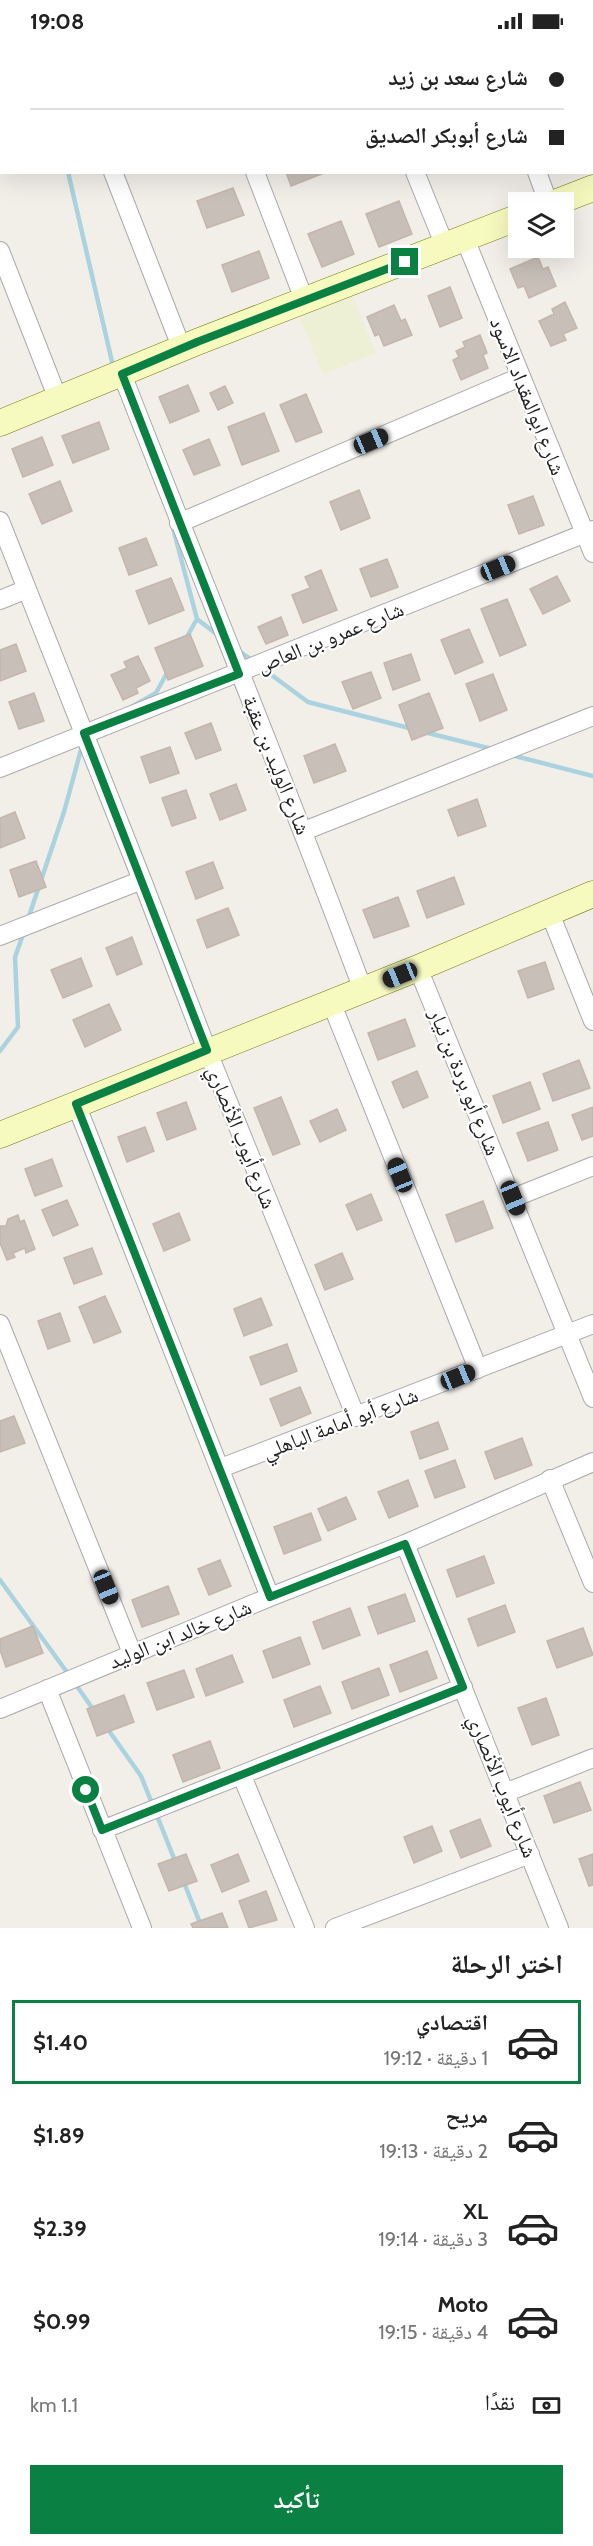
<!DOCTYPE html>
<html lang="ar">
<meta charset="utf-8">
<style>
body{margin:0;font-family:Cabin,"Noto Naskh Arabic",sans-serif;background:#f6f6f6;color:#222;direction:rtl;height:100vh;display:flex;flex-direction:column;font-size:22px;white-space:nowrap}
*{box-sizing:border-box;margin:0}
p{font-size:20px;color:#767676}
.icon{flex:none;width:33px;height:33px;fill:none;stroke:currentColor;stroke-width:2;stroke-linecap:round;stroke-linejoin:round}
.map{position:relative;height:1886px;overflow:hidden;direction:ltr}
.sheet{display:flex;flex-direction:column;background:#fff;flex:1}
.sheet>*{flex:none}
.top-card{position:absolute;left:0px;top:0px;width:594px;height:132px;box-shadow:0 6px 24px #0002;direction:rtl;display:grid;align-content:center;height:132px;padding:0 30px;background:#fff}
.controls{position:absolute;left:508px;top:150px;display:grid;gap:12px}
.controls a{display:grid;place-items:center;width:66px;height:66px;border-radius:0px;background:#fff;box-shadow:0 6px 24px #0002;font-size:30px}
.end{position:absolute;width:27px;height:27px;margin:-14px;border:8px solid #0b8043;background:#fff;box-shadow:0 0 0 3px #fff}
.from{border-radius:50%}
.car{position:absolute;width:18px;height:36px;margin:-18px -9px;border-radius:8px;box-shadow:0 0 4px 2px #0007;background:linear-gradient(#222 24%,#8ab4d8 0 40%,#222 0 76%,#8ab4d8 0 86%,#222 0)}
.top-card b{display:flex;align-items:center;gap:21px;height:57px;font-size:22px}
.top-card b+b{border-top:2px solid #e0e0e0}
.top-card i{width:15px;height:15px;background:#222}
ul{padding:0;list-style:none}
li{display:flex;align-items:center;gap:18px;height:84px;margin:0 12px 9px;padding:0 18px;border:3px solid transparent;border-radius:0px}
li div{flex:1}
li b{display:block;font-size:22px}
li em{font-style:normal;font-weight:800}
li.current{border-color:#0b8043}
li>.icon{width:54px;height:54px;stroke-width:1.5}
h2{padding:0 30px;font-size:27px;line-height:72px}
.pay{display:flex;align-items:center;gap:15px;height:66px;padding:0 30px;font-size:22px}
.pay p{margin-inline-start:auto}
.button{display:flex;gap:12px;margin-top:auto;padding:12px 30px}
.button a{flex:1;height:69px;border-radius:0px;background:#0b8043;color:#fff;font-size:24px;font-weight:800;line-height:69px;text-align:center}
.status{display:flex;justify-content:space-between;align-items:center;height:42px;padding:0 30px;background:#fff;direction:ltr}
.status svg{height:16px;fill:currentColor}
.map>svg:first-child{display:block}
.farmland{fill:#eef0d5}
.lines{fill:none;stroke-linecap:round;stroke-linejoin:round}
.stream{stroke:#aad3df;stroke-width:4.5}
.building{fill:#c7bfb8;stroke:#c4b6ab;stroke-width:1.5}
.street-casing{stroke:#a9a9a9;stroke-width:20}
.secondary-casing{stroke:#707d05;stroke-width:27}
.street{stroke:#fff;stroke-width:18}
.secondary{stroke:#f7fabf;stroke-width:26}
.route{stroke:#0b8043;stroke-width:8}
.labels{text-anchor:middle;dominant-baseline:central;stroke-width:4.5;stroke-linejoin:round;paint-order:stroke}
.street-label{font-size:21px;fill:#222;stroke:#fff}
</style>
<div class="status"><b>19:08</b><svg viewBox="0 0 49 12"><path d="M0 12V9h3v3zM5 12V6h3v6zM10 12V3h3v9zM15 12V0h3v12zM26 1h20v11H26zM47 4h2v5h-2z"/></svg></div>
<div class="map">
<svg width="593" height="1886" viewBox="0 0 593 1886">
<rect width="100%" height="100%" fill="#f2efe9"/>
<!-- farmland -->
<path class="farmland" d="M352,252L376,311L323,332L299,274Z"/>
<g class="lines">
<!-- stream -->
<path class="stream" d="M11,0V2
M68,130L113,324
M173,486L197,577L185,598
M197,577L219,594
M238,608L253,619
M262,626L308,660L413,687
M133,664L156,651L168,629
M424,690L492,707
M511,713L593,734
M28,877L64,770L82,704
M0,1009L18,985L15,915L24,890
M0,1538L69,1633
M74,1640L95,1670
M107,1686L141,1734L153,1764
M156,1771L175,1819
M183,1838L202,1886"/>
</g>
<!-- building -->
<path class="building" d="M286,130H324V131L291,144Z
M233,146L244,173L207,186L197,159Z
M399,159L412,192L379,205L366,172Z
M341,179L354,212L322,225L308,192Z
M259,209L269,236L232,250L222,223Z
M538,215L543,227L548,225L556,244L529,256L524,244L518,246L510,227Z
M450,245L462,276L440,285L428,254Z
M565,260L577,286L563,292L566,298L551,304L539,279L554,272L552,267Z
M394,263L401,279L405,277L412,293L384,304L379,292L375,294L367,275Z
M480,293L487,311L483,313L488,326L461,338L453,318L459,315L456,309L465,305L463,300Z
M188,343L199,369L170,381L159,355Z
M225,344L233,361L218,368L210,351Z
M306,352L322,390L296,400L280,363Z
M264,371L279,409L242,423L228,385Z
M99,380L109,407L73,421L62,394Z
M42,395L53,423L23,435L12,407Z
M209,397L220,423L194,433L183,408Z
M60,439L72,469L42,482L29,452Z
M359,448L370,476L341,488L330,460Z
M533,454L544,483L519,492L508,463Z
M146,496L157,523L129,533L119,506Z
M387,517L398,545L371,555L360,527Z
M321,528L337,568L303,581L292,553L310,546L305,535Z
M557,534L570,559L543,572L530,547Z
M171,536L184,568L149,582L136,549Z
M507,557L526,603L500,614L481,567Z
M281,575L288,593L266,602L258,585Z
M469,587L483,620L455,632L441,598Z
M190,592L203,624L168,638L155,606Z
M16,602L26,629L0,639V608Z
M411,612L420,638L393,648L384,621Z
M138,614L150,639L136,646L138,651L123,658L111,633L127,626L124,620Z
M371,630L381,656L353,667L342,640Z
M493,632L507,668L480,679L466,642Z
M34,651L44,679L19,687L9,660Z
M429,651L443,686L412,698L399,663Z
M211,681L221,708L196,717L185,691Z
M335,702L346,729L314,741L304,714Z
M170,705L179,731L150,741L141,715Z
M236,742L246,768L220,778L210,752Z
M186,748L196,776L172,784L162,756Z
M477,757L486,784L458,794L448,768Z
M15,770L25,796L0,806V776Z
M36,819L46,845L19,855L10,828Z
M213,820L223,846L196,857L186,830Z
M454,835L464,862L427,876L417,849Z
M398,855L409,884L374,896L363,868Z
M228,866L239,893L207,906L197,878Z
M132,895L142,922L117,933L106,906Z
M81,916L92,944L63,956L51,928Z
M545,920L554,947L528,956L518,929Z
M109,962L121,988L85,1005L73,978Z
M405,977L415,1004L378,1018L368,991Z
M579,1018L590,1046L553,1059L543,1032Z
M417,1029L428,1055L403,1066L392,1040Z
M530,1040L540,1067L503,1081L493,1054Z
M281,1055L300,1102L273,1113L254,1066Z
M186,1060L196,1087L167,1098L157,1071Z
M593,1065V1094L582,1098L572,1073Z
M337,1067L346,1088L320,1100L310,1079Z
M548,1080L558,1108L528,1119L517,1091Z
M145,1085L154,1109L127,1120L118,1095Z
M52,1117L62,1144L35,1154L25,1127Z
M371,1152L382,1178L357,1188L346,1163Z
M67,1158L78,1183L53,1194L42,1168Z
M483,1159L493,1186L456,1200L446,1173Z
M179,1171L190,1198L164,1209L153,1182Z
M18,1173L20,1180L24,1178L35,1207L26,1211L25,1206L13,1211L15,1215L7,1218L0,1201V1184H6L8,1177Z
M92,1206L102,1232L74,1242L64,1216Z
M342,1211L353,1237L325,1248L315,1223Z
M105,1254L121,1290L94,1301L79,1265Z
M261,1256L272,1283L244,1294L234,1267Z
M60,1271L70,1299L48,1307L38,1279Z
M287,1302L297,1329L261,1343L250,1315Z
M300,1345L311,1371L281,1384L270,1357Z
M14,1374L25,1401L0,1410V1379Z
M438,1380L448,1407L420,1417L411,1390Z
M522,1396L532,1423L495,1437L485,1410Z
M455,1418L465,1445L435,1456L425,1429Z
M408,1438L418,1464L389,1476L378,1450Z
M346,1455L356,1477L328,1489L318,1467Z
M311,1471L321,1498L284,1512L274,1485Z
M484,1514L494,1541L457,1555L447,1528Z
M220,1518L231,1544L209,1553L198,1527Z
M168,1544L179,1572L142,1585L132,1558Z
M405,1552L415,1579L378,1592L368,1565Z
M505,1563L515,1590L478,1604L468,1577Z
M350,1566L360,1593L323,1607L313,1580Z
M33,1584L43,1611L6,1625L0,1608V1597Z
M583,1586L593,1613L557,1626L547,1599Z
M300,1595L310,1622L273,1636L263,1609Z
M427,1609L437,1636L400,1650L390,1623Z
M232,1613L243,1640L206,1654L196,1627Z
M379,1626L389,1653L352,1667L342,1640Z
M184,1628L194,1655L157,1668L147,1641Z
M320,1644L331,1671L294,1685L284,1658Z
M124,1653L134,1680L97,1694L87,1667Z
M546,1656L559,1693L532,1703L518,1666Z
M210,1699L220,1726L183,1740L173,1713Z
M580,1740L591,1768L554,1781L544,1754Z
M480,1777L491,1804L461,1816L450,1789Z
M432,1784L442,1809L414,1821L404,1795Z
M186,1812L197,1839L169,1849L158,1822Z
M238,1812L249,1839L222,1850L211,1823Z
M593,1812V1843L589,1844L579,1817Z
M266,1849L277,1878L249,1886L239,1859Z
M222,1871L228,1886H193L191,1882Z"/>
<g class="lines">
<defs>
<path id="street" d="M64,0V2
M202,0L203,2
M363,0L364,2
M488,0L489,2
M46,2L50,0
M0,22L2,21
M113,130L182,307
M255,130L305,260
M415,130L445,204
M537,130L548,160
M465,197L593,511
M0,209L58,357
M122,332C202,538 286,741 363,948
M0,479L142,838L207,1008L356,1375
M179,481L520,335
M0,558L27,547
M0,726L593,488
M304,789L593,674
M549,869L593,979
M0,894L142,838
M418,926L593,1356
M331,960L478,1327
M76,1062L270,1555
M513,1156L593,1124
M0,1282L132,1611
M221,1426L593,1282
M550,1437L593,1541
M405,1502L559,1886
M47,1647L142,1886
M0,1667L270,1555L405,1502L593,1420
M242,1734L305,1886
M505,1751L593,1716
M102,1788L463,1645
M335,1886L530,1812"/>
<path id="secondary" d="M557,160L593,146
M0,381L197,300L519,175
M0,1093L418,926L593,852"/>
</defs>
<!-- street casing -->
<use href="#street" class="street-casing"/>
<!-- secondary casing -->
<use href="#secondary" class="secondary-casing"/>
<!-- street -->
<use href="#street" class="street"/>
<!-- secondary -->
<use href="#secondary" class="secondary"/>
</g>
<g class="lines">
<!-- route -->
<path class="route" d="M86,1748L102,1788L463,1645L405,1502L270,1555L76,1062L207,1008L84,691L239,632L122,332L197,300L405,220"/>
</g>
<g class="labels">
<!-- street labels -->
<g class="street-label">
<text transform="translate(528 354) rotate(68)">شارع ابوالمقداد الاسود</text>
<text transform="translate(330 595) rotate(-22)">شارع عمرو بن العاص</text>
<text transform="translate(277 723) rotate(68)">شارع الوليد بن عقبة</text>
<text transform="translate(465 1040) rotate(68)">شارع أبو بردة بن نيار</text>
<text transform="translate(242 1095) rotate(68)">شارع أيوب الأنصاري</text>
<text transform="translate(340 1381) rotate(-21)">شارع أبو أمامة الباهلي</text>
<text transform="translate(180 1592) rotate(-22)">شارع خالد ابن الوليد</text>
<text transform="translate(503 1744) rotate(68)">شارع أيوب الأنصاري</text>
</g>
</g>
</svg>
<div class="controls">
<a><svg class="icon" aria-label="layers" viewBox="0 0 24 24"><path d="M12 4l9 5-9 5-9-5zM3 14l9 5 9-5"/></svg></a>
</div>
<i class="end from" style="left:86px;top:1748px"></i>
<i class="end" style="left:405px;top:220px"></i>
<i class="car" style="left:371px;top:399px;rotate:67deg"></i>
<i class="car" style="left:498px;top:526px;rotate:68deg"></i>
<i class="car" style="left:400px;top:933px;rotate:248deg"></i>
<i class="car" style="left:400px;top:1133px;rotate:338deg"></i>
<i class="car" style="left:513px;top:1156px;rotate:158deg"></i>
<i class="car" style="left:458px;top:1335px;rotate:68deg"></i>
<i class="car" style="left:106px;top:1545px;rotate:158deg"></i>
<div class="top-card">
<b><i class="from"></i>شارع سعد بن زيد</b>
<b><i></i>شارع أبوبكر الصديق</b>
</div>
</div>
<section class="sheet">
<h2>اختر الرحلة</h2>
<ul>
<li class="current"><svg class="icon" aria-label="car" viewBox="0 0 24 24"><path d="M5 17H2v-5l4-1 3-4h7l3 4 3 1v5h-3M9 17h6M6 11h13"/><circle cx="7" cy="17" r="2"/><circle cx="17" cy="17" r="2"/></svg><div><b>اقتصادي</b><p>1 دقيقة · 19:12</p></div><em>$1.40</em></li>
<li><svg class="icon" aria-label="car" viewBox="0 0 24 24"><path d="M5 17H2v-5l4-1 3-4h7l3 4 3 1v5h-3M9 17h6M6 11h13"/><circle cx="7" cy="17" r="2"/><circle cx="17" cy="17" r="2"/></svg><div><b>مريح</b><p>2 دقيقة · 19:13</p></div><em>$1.89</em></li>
<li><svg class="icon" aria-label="car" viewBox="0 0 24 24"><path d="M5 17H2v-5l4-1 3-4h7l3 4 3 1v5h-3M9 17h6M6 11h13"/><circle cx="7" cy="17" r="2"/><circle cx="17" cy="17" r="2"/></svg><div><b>XL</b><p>3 دقيقة · 19:14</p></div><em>$2.39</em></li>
<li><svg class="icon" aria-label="car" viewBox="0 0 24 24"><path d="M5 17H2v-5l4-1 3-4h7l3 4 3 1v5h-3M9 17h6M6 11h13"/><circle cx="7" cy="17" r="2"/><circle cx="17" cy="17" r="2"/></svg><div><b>Moto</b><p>4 دقيقة · 19:15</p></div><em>$0.99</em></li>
</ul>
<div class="pay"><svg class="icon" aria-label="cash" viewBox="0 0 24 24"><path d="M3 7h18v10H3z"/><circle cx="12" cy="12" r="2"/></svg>نقدًا<p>1.1 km</p></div>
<div class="button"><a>تأكيد</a></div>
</section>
